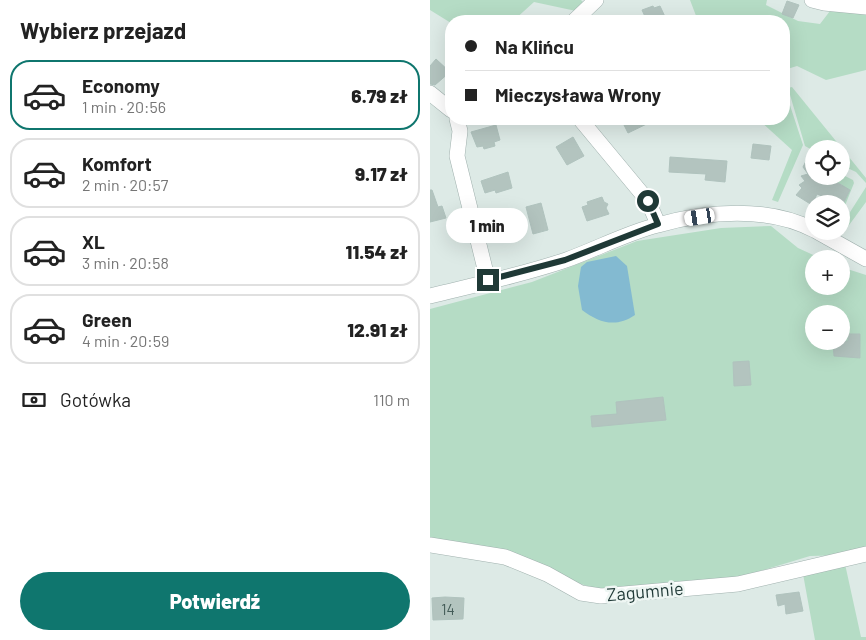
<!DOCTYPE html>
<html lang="pl">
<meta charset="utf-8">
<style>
body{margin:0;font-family:Barlow,sans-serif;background:#f6f6f6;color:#222;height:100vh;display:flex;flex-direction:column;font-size:19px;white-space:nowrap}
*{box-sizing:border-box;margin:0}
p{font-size:16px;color:#767676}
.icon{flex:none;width:28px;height:28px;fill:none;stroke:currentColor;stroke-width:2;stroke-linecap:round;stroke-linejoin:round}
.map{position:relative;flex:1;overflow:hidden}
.sheet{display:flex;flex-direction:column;background:#fff;width:430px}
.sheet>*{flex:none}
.banner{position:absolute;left:15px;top:15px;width:345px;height:110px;border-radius:20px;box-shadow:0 5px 20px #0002;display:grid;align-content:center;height:110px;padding:0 20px;background:#fff}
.buttons{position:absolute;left:375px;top:140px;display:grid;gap:10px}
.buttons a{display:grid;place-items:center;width:45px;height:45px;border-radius:50%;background:#fff;box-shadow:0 5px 20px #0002;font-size:25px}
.end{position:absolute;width:22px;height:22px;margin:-11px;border:6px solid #1f3936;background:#fff;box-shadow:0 0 0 2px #fff}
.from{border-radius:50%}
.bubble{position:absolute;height:35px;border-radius:18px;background:#fff;box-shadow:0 5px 20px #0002;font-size:16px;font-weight:800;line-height:35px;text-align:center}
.car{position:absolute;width:15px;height:30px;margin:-15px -8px;border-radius:6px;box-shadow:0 0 4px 1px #0007;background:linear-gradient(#fff 24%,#345 0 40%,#fff 0 76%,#345 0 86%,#fff 0)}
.banner b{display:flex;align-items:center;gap:18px;height:48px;font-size:19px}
.banner b+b{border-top:1px solid #e0e0e0}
.banner i{width:12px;height:12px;background:#222}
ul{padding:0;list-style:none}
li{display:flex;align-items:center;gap:15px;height:70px;margin:0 10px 8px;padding:0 10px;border:2px solid #e0e0e0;border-radius:20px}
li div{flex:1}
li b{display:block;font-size:19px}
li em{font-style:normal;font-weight:800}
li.selected{border-color:#0f766e}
li>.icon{width:45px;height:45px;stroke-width:1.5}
h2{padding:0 20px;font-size:22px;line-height:60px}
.pay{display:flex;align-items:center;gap:12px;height:55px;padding:0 20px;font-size:19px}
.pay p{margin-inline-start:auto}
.button{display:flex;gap:10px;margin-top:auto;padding:10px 20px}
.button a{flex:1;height:58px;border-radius:30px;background:#0f766e;color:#fff;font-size:20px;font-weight:800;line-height:58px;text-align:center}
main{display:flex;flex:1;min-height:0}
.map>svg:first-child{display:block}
.green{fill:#b5dcc5;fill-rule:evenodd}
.water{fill:#83bad1}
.building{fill:#b3c4bf;stroke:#b0c3be}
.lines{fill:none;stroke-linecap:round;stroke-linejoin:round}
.minor-casing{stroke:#a0b1ae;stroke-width:16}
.minor{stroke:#fff;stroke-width:15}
.route{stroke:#1f3936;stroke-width:6}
.labels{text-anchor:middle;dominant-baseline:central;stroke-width:5;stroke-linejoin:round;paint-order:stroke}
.number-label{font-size:15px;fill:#445c58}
.street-label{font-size:18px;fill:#1f3936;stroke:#eef6f3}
</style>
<main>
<section class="sheet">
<h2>Wybierz przejazd</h2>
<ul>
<li class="selected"><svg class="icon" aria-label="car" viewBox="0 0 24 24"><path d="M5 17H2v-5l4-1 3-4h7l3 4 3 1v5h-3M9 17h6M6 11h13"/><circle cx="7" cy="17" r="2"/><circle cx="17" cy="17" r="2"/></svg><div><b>Economy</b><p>1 min · 20:56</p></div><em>6.79 zł</em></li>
<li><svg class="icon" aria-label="car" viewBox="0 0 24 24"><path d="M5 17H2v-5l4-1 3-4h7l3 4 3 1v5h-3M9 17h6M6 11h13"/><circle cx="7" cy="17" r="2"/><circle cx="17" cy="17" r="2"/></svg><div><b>Komfort</b><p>2 min · 20:57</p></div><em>9.17 zł</em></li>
<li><svg class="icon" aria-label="car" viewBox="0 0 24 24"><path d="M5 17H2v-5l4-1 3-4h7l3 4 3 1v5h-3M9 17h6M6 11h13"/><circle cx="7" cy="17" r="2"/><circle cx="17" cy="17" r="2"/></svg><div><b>XL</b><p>3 min · 20:58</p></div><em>11.54 zł</em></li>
<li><svg class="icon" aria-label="car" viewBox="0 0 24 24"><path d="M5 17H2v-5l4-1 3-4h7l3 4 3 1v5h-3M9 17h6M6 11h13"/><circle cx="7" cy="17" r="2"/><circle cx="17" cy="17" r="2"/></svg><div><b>Green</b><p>4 min · 20:59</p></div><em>12.91 zł</em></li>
</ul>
<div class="pay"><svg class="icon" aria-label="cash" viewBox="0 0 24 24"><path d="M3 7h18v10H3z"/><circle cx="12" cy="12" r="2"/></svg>Gotówka<p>110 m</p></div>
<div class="button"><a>Potwierdź</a></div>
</section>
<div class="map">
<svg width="436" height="640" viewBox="0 0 436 640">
<rect width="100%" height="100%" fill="#ddeae6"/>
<!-- green -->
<path class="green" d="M0,0H151L153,2L146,11L104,2L83,21L21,23L0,10Z
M260,0H337L336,5L368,21L390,24L400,11L436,12V70L396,80L367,66L354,70V21H268Z
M354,87L373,145L348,202L342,200L362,150L328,119H354Z
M362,87L436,178V183L426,172L411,165V149H384V151L375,146L358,88Z
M411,174L423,180L424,183L414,208L412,206L420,190L412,187V185L403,180L405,176H411Z
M436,187V202L414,232L411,231V218L415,220Z
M341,226L368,248L392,259H384V286H411V267L436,275V550L416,555L380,556L310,577L171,590L0,539V309L102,282L207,241L291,228ZM384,314H411V341H384Z
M415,564L431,637H436V640H385L373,574Z"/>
<!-- water -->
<path class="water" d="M186,256L197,266L205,315C186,328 169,323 152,310L148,286L151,267L157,262Z"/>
<!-- building -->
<path class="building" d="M357,1L369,5L363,18L352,14Z
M223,6L224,8L230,6L237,21H217L212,10Z
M6,59L20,72L5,85L0,84V66Z
M191,119H227L198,133Z
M66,125L70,140L64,142L65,146L54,149L53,146L47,147L41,132Z
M143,137L154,156L137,165L126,147Z
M323,144L341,146L339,160L321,158Z
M384,145V176H405L403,180L420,190L412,206L411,204L387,194L382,205L366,195L372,188L369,185L375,181L371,176L378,174L373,167Z
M240,157L297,161L295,182L275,180L276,174L239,172Z
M78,172L82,188L66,193L65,190L55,193L51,181Z
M0,190H2L8,207L12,206L16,218L0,222Z
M172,197L174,202L178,204L176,208L179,214L157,221L152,207L158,205L157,202Z
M111,203L118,230L103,234L96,207Z
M72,213L79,237L67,240L66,237L58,239L53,219Z
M418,334H430V358L404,356L403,342L418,341Z
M319,361L321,385L304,386L303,362Z
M233,397L236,420L162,427L161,416L187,414L186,402Z
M369,592L373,611L356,614L355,604L348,606L346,595Z
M15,597L34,598L33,619L3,620L2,598Z"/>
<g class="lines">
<defs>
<path id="minor" d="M382,0L394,3L436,7
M144,21L166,0
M0,93L21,110
M27,119L30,131L27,156L58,281
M150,119L218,201L228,224
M386,231L436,259
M0,296C45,285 92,275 136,260C167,249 196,233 228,225C277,211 338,206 384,230
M0,545L75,557L117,574L151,593L171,596L308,584L436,554"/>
</defs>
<!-- minor casing -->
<use href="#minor" class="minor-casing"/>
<!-- minor -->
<use href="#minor" class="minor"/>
</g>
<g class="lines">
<!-- route -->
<path class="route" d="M58,280L135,260L228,224L218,201"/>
</g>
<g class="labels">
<!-- number labels -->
<g class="number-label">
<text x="18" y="609">14</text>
</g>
<!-- street labels -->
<g class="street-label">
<text transform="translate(215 591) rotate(-5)">Zagumnie</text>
</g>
</g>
</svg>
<div class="buttons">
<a><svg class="icon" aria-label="locate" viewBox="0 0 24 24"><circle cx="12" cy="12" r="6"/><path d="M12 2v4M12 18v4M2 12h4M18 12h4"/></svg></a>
<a><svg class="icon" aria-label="layers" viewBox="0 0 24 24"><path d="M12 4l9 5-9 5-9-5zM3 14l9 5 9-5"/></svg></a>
<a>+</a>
<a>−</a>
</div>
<i class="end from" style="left:218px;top:201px"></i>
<i class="end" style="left:58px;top:280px"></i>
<div class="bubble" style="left:16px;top:208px;width:82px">1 min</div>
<i class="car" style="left:270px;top:217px;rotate:261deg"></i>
<div class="banner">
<b><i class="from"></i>Na Klińcu</b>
<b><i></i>Mieczysława Wrony</b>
</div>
</div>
</main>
